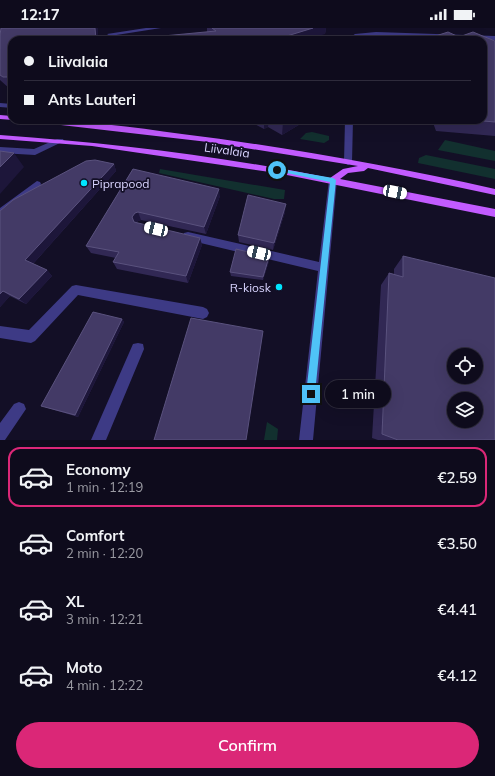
<!DOCTYPE html>
<meta charset="utf-8">
<style>
body{margin:0;font-family:Mulish,sans-serif;background:#171425;color:#f1f3f6;height:100vh;display:flex;flex-direction:column;font-size:15px;white-space:nowrap}
*{box-sizing:border-box;margin:0}
p{font-size:13px;color:#9b9ba3}
.icon{flex:none;width:22px;height:22px;fill:none;stroke:currentColor;stroke-width:2;stroke-linecap:round;stroke-linejoin:round}
.map{position:relative;height:412px;overflow:hidden}
.drawer{display:flex;flex-direction:column;background:#0e0b1c;flex:1}
.drawer>*{flex:none}
.banner{position:absolute;left:8px;top:8px;width:479px;height:88px;border-radius:12px;box-shadow:0 4px 16px #0002,0 0 0 1px #2e2b3b;display:grid;align-content:center;height:88px;padding:0 16px;background:#0e0b1c}
.tools{position:absolute;left:447px;top:320px;display:grid;gap:8px}
.tools a{display:grid;place-items:center;width:36px;height:36px;border-radius:50%;background:#0e0b1c;box-shadow:0 4px 16px #0002,0 0 0 1px #2e2b3b;font-size:20px}
.end{position:absolute;width:18px;height:18px;margin:-9px;border:5px solid #4fc3f7;background:#111;box-shadow:0 0 0 2px #111}
.from{border-radius:50%}
.bubble{position:absolute;height:28px;border-radius:14px;background:#0e0b1c;box-shadow:0 4px 16px #0002,0 0 0 1px #2e2b3b;font-size:13px;font-weight:600;line-height:28px;text-align:center}
.car{position:absolute;width:12px;height:24px;margin:-12px -6px;border-radius:5px;box-shadow:0 0 3px 1px #0007;background:linear-gradient(#fff 24%,#345 0 40%,#fff 0 76%,#345 0 86%,#fff 0)}
.banner b{display:flex;align-items:center;gap:14px;height:38px;font-size:15px}
.banner b+b{border-top:1px solid #2e2b3b}
.banner i{width:10px;height:10px;background:#f1f3f6}
ul{padding:7px 0 0;list-style:none}
li{display:flex;align-items:center;gap:12px;height:60px;margin:0 8px 6px;padding:0 8px;border:2px solid transparent;border-radius:12px}
li div{flex:1}
li b{display:block;font-size:15px}
li em{font-style:normal;font-weight:600}
li.selected{border-color:#db2777}
li>.icon{width:36px;height:36px;stroke-width:1.5}
.action{display:flex;gap:8px;margin-top:auto;padding:8px 16px}
.action a{flex:1;height:46px;border-radius:24px;background:#db2777;color:#fff;font-size:16px;font-weight:600;line-height:46px;text-align:center}
.status{display:flex;justify-content:space-between;align-items:center;height:28px;padding:0 20px;background:#0e0b1c;direction:ltr}
.status svg{height:11px;fill:currentColor}
.map>svg:first-child{display:block}
.green{fill:#12302f}
.lines{fill:none;stroke-linecap:round;stroke-linejoin:round}
.minor{fill:#3d3a85;fill-rule:evenodd}
.major{fill:#c25bff;fill-rule:evenodd}
.wall{fill:#312854}
.shaded-wall{fill:#1d163a}
.building{fill:#433a66;stroke:#5a527e;fill-rule:evenodd}
.route{fill:#4fc3f7}
.poi-dot{fill:#00e5ff;stroke:#130f26;stroke-width:1.5}
.labels{text-anchor:middle;dominant-baseline:central;stroke-width:3.5;stroke-linejoin:round;paint-order:stroke}
.street-label{font-size:12px;fill:#d9d4ff;stroke:#130f26}
.poi-label{font-size:12px;fill:#d9d4ff;stroke:#130f26;text-anchor:start}
</style>
<div class="status"><b>12:17</b><svg viewBox="0 0 49 12"><path d="M0 12V9h3v3zM5 12V6h3v6zM10 12V3h3v9zM15 12V0h3v12zM26 1h20v11H26zM47 4h2v5h-2z"/></svg></div>
<div class="map">
<svg width="495" height="412" viewBox="0 0 495 412">
<rect width="100%" height="100%" fill="#130f26"/>
<!-- green -->
<path class="green" d="M312,104L329,108V112L324,115L300,111L306,105Z
M445,112L495,123V133L438,122Z
M426,127L495,141V151L418,135L419,130Z
M160,141L285,162L284,171H274L159,145Z
M267,394L278,401L277,412H264Z"/>
<g class="lines">
<!-- minor -->
<path class="minor" d="M146,0H161L110,8L107,6Z
M376,4L495,8V12L376,8H358L353,12H346L355,6Z
M0,75L12,76V80L0,79Z
M345,92H353L352,134L348,137L344,134Z
M57,111H63L64,113L35,127L0,125V119L34,121Z
M333,149L337,152L313,412H299L318,243L188,212L184,211L183,208L184,205L188,204L319,234L329,152Z
M37,153L40,154L41,156L40,158L0,189V180Z
M76,257L203,279L207,281L209,285L207,289L203,291L78,267L35,313L31,315L0,310V298L29,302L72,258Z
M138,315L143,316L144,321L106,412H91L133,316Z
M19,374L24,376L26,381L5,412H0V395L14,376Z"/>
<!-- major -->
<path class="major" d="M0,87L12,88L13,92L0,91Z
M31,92C82,92 132,99 182,106C287,119 391,138 495,161V167L368,140L364,143L348,145L340,151L495,181V189L277,145L92,118L0,111V107C111,115 221,128 330,150L343,141L358,138L208,114L35,94Z"/>
</g>
<!-- wall -->
<path class="wall" d="M98,0V12H12V61H10L0,52V7Z
M207,0H326L325,6L207,4Z
M459,9L495,13V108L436,103L432,92H483Z
M247,92H307L282,107L268,99L264,101Z
M114,136L116,143L33,236L47,242L52,248L26,276L10,268L0,279V183Z
M133,141L220,168L206,206L141,192L138,193L136,195L200,210L202,217L188,255L117,241L113,234L116,230L91,225L86,218Z
M285,184L273,222L239,214L238,207Z
M403,228L495,412H378L372,410L381,257L389,245L394,246V241Z
M269,229V233L263,252L231,248L230,244Z
M122,291L124,294L78,389L41,378Z"/>
<!-- shaded-wall -->
<path class="shaded-wall" d="M95,0H98V12H96Z
M313,0H326L325,6L308,12H274Z
M264,92H269L268,99L264,101Z
M287,92H307L282,107L283,94Z
M14,125L24,139L0,166V139Z
M114,136L116,143L31,238L25,232Z
M219,161L220,168L206,206L204,199Z
M286,176L285,184L273,222L274,215Z
M138,184L141,192L138,193L135,196L132,189L135,185Z
M200,210L202,217L188,255L186,248Z
M269,229V233L263,252V249Z
M47,242L52,248L26,276L19,271Z
M3,263L10,268L0,279V266Z
M122,291L124,294L78,389L75,387Z
M263,303L262,312L246,412Z"/>
<!-- building -->
<path class="building" d="M1,0H95L96,12H12V49H3L0,47V7Z
M212,0H313L274,12H121L216,3Z
M448,4L459,9L473,4L495,13V94L472,92H483V12H423Z
M279,92H287L283,94Z
M0,123L14,125L0,139Z
M95,132L114,136L25,232L47,242L19,271L3,263L0,266V183L13,172L86,133Z
M133,141L219,161L204,199L138,184L135,185L132,189L134,194L138,195L200,210L186,248L113,234L119,224L86,218Z
M248,167L286,176L274,215L238,207Z
M236,221L269,229L263,249L230,244Z
M403,228L495,250V412H398L382,406L389,245L403,249ZM454,327H476V349H454ZM454,371H476V393H454Z
M93,284L122,291L75,387L41,378Z
M191,290L263,303L246,412H154Z"/>
<!-- route -->
<path class="route" d="M275,140L333,150L336,152L315,366L314,369L311,371L308,369L306,366L330,154L277,143H275Z"/>
<!-- markers -->
<g class="poi-dot">
<circle cx="84" cy="155" r="4"/>
<circle cx="279" cy="259" r="4"/>
</g>
<g class="labels">
<!-- street labels -->
<g class="street-label">
<text transform="translate(227 122) rotate(8)">Liivalaia</text>
</g>
<!-- poi labels -->
<g class="poi-label">
<text x="92" y="155">Piprapood</text>
<text x="271" y="259" text-anchor="end">R-kiosk</text>
</g>
</g>
</svg>
<div class="tools">
<a><svg class="icon" aria-label="locate" viewBox="0 0 24 24"><circle cx="12" cy="12" r="6"/><path d="M12 2v4M12 18v4M2 12h4M18 12h4"/></svg></a>
<a><svg class="icon" aria-label="layers" viewBox="0 0 24 24"><path d="M12 4l9 5-9 5-9-5zM3 14l9 5 9-5"/></svg></a>
</div>
<i class="end from" style="left:277px;top:142px"></i>
<i class="end" style="left:311px;top:366px"></i>
<div class="bubble" style="left:325px;top:352px;width:66px">1 min</div>
<i class="car" style="left:395px;top:164px;rotate:101deg"></i>
<i class="car" style="left:156px;top:201px;rotate:283deg"></i>
<i class="car" style="left:259px;top:225px;rotate:283deg"></i>
<div class="banner">
<b><i class="from"></i>Liivalaia</b>
<b><i></i>Ants Lauteri</b>
</div>
</div>
<section class="drawer">
<ul>
<li class="selected"><svg class="icon" aria-label="car" viewBox="0 0 24 24"><path d="M5 17H2v-5l4-1 3-4h7l3 4 3 1v5h-3M9 17h6M6 11h13"/><circle cx="7" cy="17" r="2"/><circle cx="17" cy="17" r="2"/></svg><div><b>Economy</b><p>1 min · 12:19</p></div><em>€2.59</em></li>
<li><svg class="icon" aria-label="car" viewBox="0 0 24 24"><path d="M5 17H2v-5l4-1 3-4h7l3 4 3 1v5h-3M9 17h6M6 11h13"/><circle cx="7" cy="17" r="2"/><circle cx="17" cy="17" r="2"/></svg><div><b>Comfort</b><p>2 min · 12:20</p></div><em>€3.50</em></li>
<li><svg class="icon" aria-label="car" viewBox="0 0 24 24"><path d="M5 17H2v-5l4-1 3-4h7l3 4 3 1v5h-3M9 17h6M6 11h13"/><circle cx="7" cy="17" r="2"/><circle cx="17" cy="17" r="2"/></svg><div><b>XL</b><p>3 min · 12:21</p></div><em>€4.41</em></li>
<li><svg class="icon" aria-label="car" viewBox="0 0 24 24"><path d="M5 17H2v-5l4-1 3-4h7l3 4 3 1v5h-3M9 17h6M6 11h13"/><circle cx="7" cy="17" r="2"/><circle cx="17" cy="17" r="2"/></svg><div><b>Moto</b><p>4 min · 12:22</p></div><em>€4.12</em></li>
</ul>
<div class="action"><a>Confirm</a></div>
</section>
